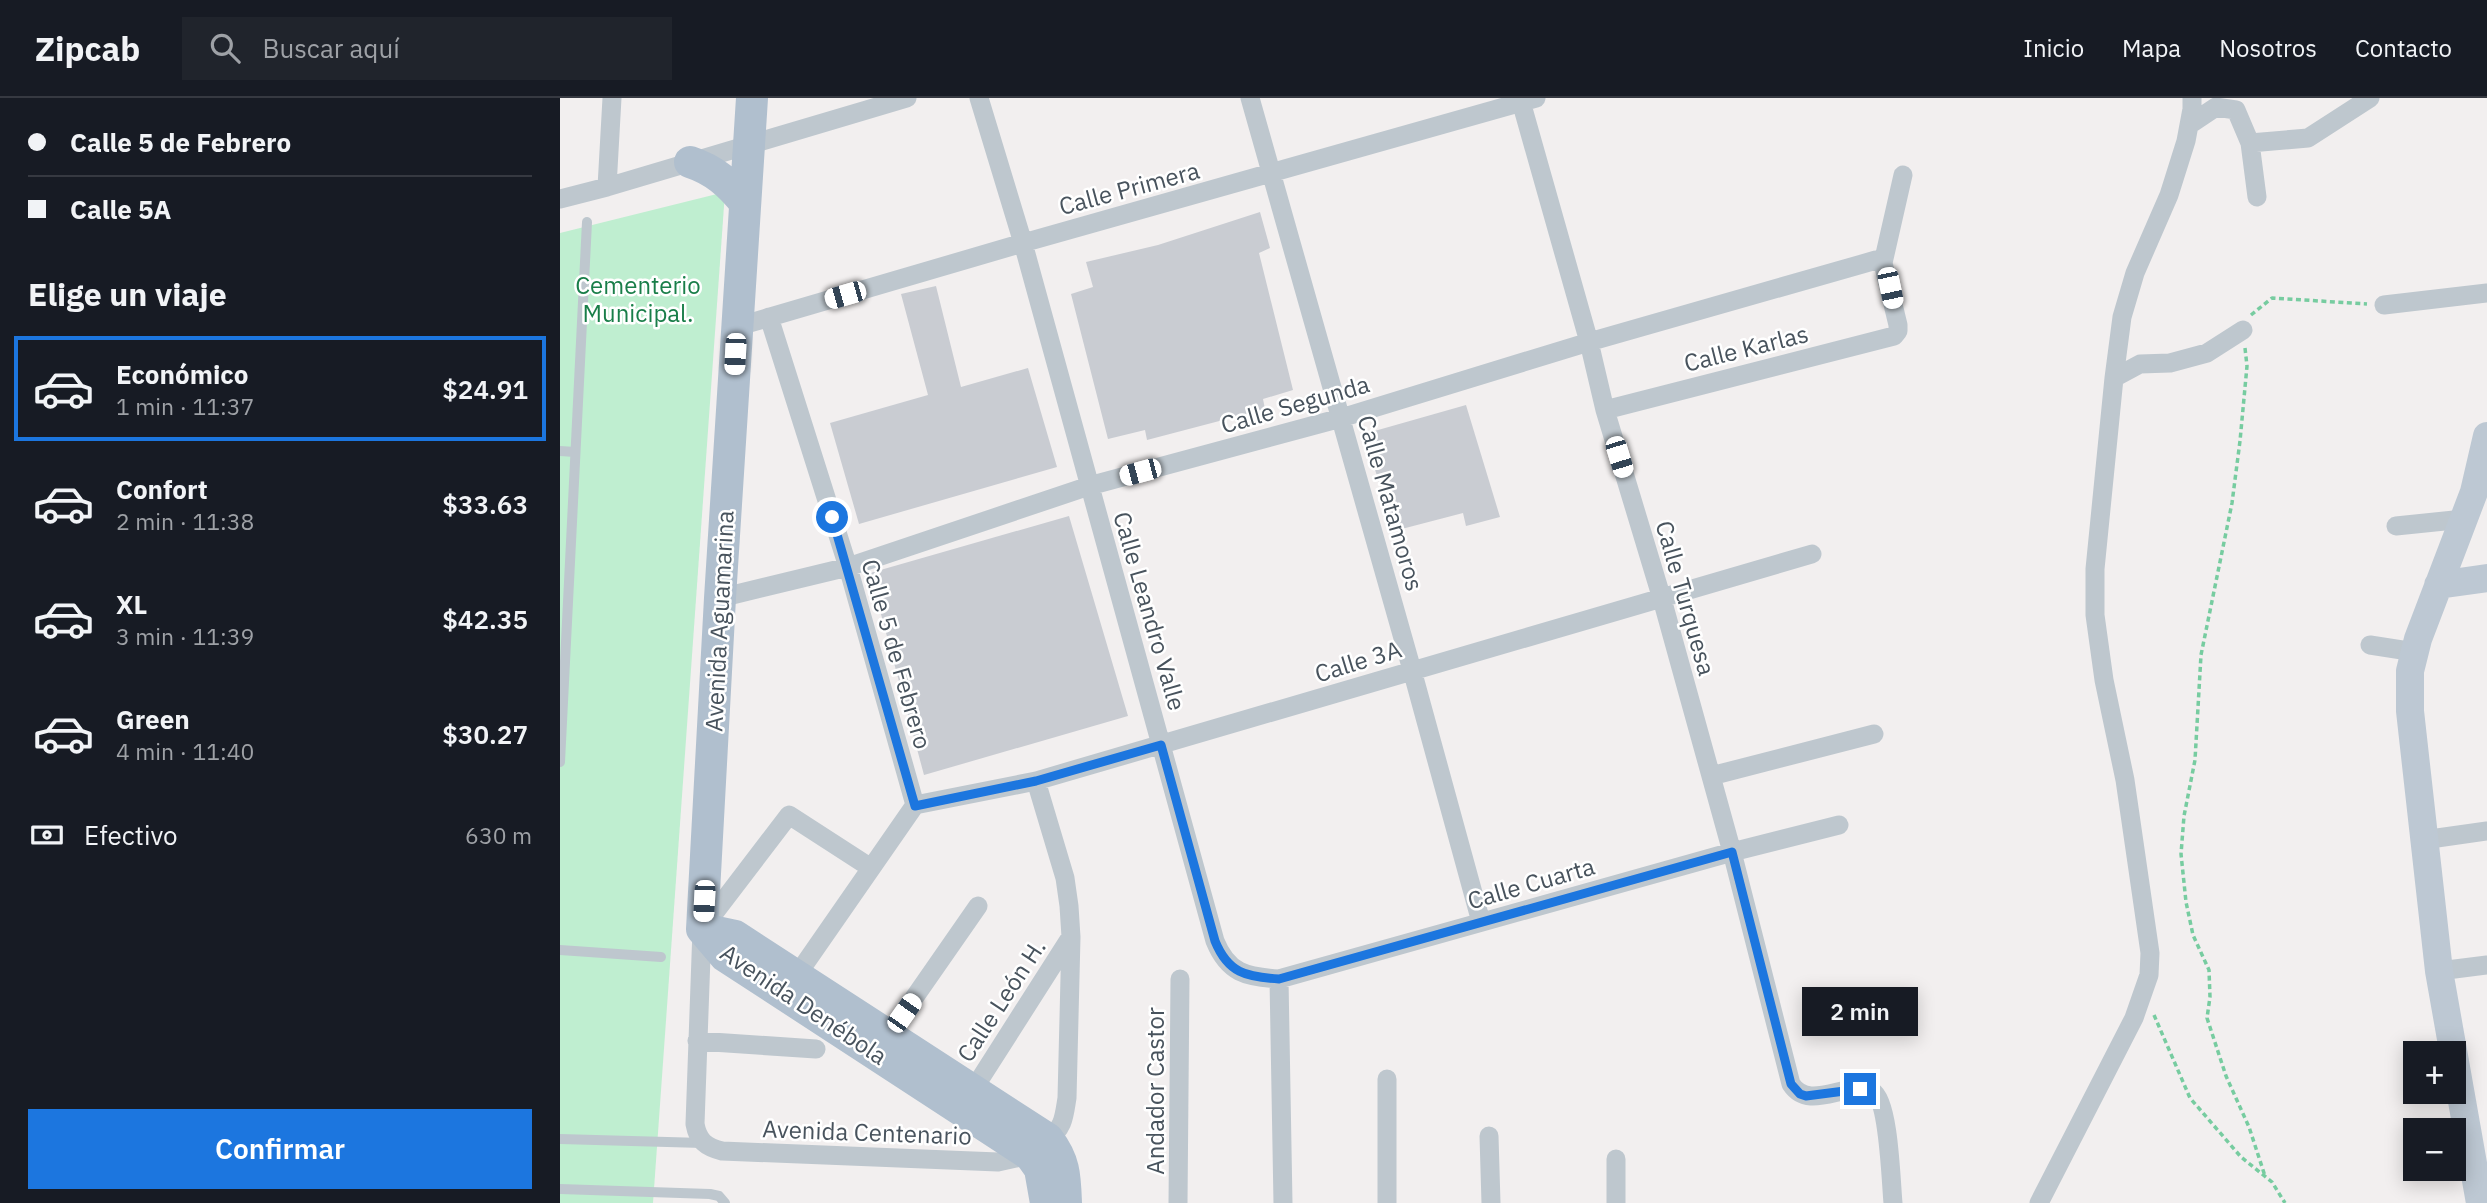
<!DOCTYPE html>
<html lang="es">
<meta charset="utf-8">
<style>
body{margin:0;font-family:"IBM Plex Sans",sans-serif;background:#20242c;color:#f1f3f6;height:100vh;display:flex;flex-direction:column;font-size:26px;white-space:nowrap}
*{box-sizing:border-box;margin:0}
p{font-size:23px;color:#9ea1a6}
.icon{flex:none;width:38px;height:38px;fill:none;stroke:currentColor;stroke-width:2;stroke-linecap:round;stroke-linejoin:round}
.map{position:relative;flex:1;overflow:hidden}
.details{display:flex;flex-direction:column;background:#171b24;width:560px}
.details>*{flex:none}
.banner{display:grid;align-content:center;height:154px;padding:0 28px;background:#171b24}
.controls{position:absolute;left:1843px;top:943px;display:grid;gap:14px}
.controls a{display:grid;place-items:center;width:63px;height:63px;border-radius:0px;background:#171b24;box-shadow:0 4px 18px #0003;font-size:35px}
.end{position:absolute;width:32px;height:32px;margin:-16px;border:9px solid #1c76df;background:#fff;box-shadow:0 0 0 4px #fff}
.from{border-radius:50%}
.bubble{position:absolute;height:49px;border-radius:0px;background:#171b24;box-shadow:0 4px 18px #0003;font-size:23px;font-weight:600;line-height:49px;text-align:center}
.car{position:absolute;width:21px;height:42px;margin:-21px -10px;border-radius:9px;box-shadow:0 0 5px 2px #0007;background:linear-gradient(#fff 24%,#345 0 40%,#fff 0 76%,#345 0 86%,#fff 0)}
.banner b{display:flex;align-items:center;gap:24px;height:66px;font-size:26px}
.banner b+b{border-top:2px solid #363941}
.banner i{width:18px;height:18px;background:#f1f3f6}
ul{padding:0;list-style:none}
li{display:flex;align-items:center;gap:21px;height:105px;margin:0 14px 10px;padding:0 14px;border:4px solid transparent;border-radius:0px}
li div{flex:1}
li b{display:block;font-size:26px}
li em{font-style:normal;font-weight:600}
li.on{border-color:#1c76df}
li>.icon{width:63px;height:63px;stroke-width:1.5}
h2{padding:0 28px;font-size:32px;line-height:84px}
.pay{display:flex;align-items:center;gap:18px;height:77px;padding:0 28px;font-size:26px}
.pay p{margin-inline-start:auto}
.action{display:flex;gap:14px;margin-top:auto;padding:14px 28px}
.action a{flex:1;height:80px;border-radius:0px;background:#1c76df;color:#fff;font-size:28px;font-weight:600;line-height:80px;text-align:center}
header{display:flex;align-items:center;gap:42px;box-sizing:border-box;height:98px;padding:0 35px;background:#171b24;border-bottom:2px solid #363941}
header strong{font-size:33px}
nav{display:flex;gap:38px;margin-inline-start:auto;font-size:24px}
.search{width:490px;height:63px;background:#20242c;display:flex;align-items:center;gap:18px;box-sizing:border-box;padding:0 24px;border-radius:0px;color:#9ea1a6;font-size:26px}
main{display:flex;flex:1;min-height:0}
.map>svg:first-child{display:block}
.green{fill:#bfeed0}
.building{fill:#c9ccd2}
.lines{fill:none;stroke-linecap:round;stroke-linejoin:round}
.path{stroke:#77cca0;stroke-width:3.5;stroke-dasharray:5 3.5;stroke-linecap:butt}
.service{stroke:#bec7ce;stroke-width:10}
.minor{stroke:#bec7ce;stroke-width:19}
.secondary{stroke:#bdc8d3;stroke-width:28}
.primary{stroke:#b0bfce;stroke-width:32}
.route{stroke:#1c76df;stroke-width:9}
.labels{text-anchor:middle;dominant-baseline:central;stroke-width:5;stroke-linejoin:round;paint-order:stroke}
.street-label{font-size:24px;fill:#48535d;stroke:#fff}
.park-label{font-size:24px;fill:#197e49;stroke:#fff}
</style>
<header>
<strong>Zipcab</strong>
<div class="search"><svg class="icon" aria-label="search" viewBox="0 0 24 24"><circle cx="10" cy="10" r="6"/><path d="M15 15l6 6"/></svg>Buscar aquí</div>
<nav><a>Inicio</a><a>Mapa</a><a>Nosotros</a><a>Contacto</a></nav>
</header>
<main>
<section class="details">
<div class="banner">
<b><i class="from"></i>Calle 5 de Febrero</b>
<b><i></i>Calle 5A</b>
</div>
<h2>Elige un viaje</h2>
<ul>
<li class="on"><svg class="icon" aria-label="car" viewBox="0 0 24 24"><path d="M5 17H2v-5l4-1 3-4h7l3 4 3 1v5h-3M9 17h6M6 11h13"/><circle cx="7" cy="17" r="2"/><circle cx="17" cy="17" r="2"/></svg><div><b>Económico</b><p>1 min · 11:37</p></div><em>$24.91</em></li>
<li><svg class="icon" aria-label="car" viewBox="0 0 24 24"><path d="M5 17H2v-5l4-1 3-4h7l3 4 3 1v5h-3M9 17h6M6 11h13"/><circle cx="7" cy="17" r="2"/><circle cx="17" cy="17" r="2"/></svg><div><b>Confort</b><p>2 min · 11:38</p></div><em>$33.63</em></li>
<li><svg class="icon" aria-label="car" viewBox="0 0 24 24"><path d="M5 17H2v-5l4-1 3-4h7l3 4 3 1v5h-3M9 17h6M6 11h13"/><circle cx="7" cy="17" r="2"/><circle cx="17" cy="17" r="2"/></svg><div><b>XL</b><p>3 min · 11:39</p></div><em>$42.35</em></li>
<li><svg class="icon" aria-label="car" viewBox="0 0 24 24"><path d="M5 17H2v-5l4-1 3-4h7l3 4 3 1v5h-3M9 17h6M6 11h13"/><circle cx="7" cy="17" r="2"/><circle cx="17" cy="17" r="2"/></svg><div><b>Green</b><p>4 min · 11:40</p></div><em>$30.27</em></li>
</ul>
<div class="pay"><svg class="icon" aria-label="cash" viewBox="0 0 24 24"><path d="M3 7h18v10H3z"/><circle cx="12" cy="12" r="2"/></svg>Efectivo<p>630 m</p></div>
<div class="action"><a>Confirmar</a></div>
</section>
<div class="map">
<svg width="1927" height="1105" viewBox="0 0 1927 1105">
<rect width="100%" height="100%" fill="#f2efef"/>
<!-- green -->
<path class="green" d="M165,94L93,1105H0V135Z"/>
<!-- building -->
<path class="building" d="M700,114L710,150L699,155L733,292L703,301L705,311L587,342L585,332L548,341L511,196L533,189L526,164L598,147Z
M376,188L401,289L468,270L497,369L299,426L270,325L368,297L341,196Z
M906,307L940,419L906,428L903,415L834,433L804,336Z
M509,418L568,618L364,677L310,475Z"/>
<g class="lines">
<!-- path -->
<path class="path" d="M1691,217L1712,200L1807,206
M1685,250L1687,268L1680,343L1672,405L1641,557L1635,662L1624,718L1621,756L1626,804L1633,837L1649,872L1650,899L1647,920L1666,978L1689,1029L1705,1078
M1594,917L1630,1000L1681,1059L1712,1084L1725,1105"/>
<!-- service -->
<path class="service" d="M0,353L15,354
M0,664L27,124
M0,852L101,859
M0,1041L143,1045
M0,1091L150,1096L159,1098L165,1105"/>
<!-- minor -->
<path class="minor" d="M419,0L463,145L655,843C668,875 686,879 719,881L1172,754L1279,727
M690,0L852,572L921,824
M960,0L1029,244L1045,312L1102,501L1172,754L1231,986C1250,1015 1287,981 1313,994C1329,1003 1331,1085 1333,1105
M1629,27L1656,9L1676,12L1690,45L1697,99
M1690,45L1748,40L1810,0
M47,89L52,0
M0,101L47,89L347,0
M1323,165L1343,77
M1824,207L1927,195
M209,219L288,469L355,707
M176,229L463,145L976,0
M1554,280L1580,266L1610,265L1647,255L1683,232
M1045,312L1334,238L1338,233V227L1323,165
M1836,428L1904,421
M160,500L288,469L529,388L781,320L1029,244L1316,162L1323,165
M1810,547L1855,554
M1151,678L1314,636
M476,683L505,780L509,808L511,839L507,1000C504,1018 504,1030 488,1041
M355,707L476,683L1252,456
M1863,742L1927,733
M311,770L229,717L142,831L135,1026C138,1043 146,1049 162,1053L438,1064L470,1057
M1879,873L1927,867
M237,877L355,707
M719,881L723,1105
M329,936L418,808
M137,943L256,951
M827,981V1105
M413,992L510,840
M929,1038L931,1105
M618,1105L620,881
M1056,1105V1061
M1479,1105L1574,920L1589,877L1590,855L1565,682L1544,582L1535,517V471L1554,280L1562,219L1575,175L1609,97L1626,43L1632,11V0"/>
<!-- secondary -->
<path class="secondary" d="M1878,487L1927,480
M1920,1105L1879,873L1850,613V573L1858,541L1914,394L1927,338"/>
<!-- primary -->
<path class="primary" d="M130,64C154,72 169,85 185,105
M142,831L160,500L192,0
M142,831L175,838L488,1041C505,1063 505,1078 506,1105
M142,831L165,858L470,1057L480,1071L486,1105"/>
</g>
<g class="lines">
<!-- route -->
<path class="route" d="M272,419L355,708L476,683L601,647L655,843C668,875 686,879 719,881L1172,754L1231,986L1240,996L1246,998L1300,991"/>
</g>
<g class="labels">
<!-- street labels -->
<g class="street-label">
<text transform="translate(569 90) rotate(-15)">Calle Primera</text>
<text transform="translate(1186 250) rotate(-14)">Calle Karlas</text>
<text transform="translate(735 306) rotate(-16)">Calle Segunda</text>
<text transform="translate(831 405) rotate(74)">Calle Matamoros</text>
<text transform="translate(1126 500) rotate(74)">Calle Turquesa</text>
<text transform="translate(590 513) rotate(74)">Calle Leandro Valle</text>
<text transform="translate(159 523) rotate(-87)">Avenida Aguamarina</text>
<text transform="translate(337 556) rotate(74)">Calle 5 de Febrero</text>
<text transform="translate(798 563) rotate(-17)">Calle 3A</text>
<text transform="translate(971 785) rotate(-16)">Calle Cuarta</text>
<text transform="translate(441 902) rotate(-57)">Calle León H.</text>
<text transform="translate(244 906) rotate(34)">Avenida Denébola</text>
<text transform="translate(595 993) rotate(-90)">Andador Castor</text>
<text transform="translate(307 1034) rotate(2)">Avenida Centenario</text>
</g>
<!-- park labels -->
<g class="park-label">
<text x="78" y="187">Cementerio<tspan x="78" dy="28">Municipal.</tspan></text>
</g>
</g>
</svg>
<div class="controls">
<a>+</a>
<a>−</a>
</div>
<i class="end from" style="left:272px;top:419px"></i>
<i class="end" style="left:1300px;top:991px"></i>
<div class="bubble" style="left:1242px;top:889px;width:116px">2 min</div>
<i class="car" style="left:1330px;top:190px;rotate:168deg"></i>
<i class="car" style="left:285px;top:197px;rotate:254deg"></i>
<i class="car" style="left:175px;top:256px;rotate:183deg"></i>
<i class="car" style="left:1059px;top:359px;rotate:163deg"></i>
<i class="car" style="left:580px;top:374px;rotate:255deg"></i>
<i class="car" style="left:144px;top:803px;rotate:183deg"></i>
<i class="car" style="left:344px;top:915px;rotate:35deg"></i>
</div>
</main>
